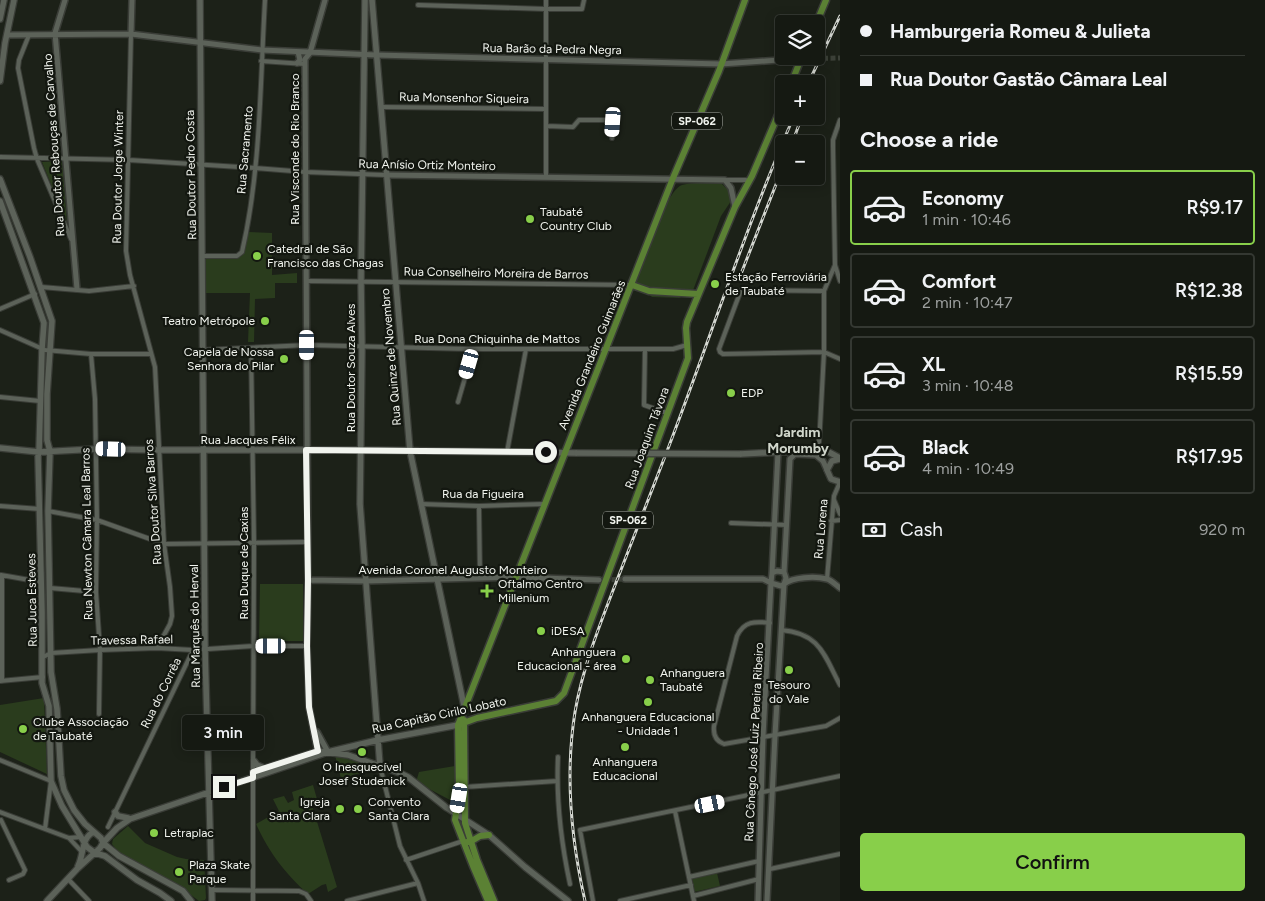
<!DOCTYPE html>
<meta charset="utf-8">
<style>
body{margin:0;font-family:Figtree,sans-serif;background:#1e221b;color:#f1f3f6;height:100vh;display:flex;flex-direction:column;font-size:19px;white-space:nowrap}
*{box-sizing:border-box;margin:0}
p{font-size:16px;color:#9da09f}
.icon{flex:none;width:28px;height:28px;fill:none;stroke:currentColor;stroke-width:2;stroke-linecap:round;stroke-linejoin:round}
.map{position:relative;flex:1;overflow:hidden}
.sheet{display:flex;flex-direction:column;background:#151912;width:425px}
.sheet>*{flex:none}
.banner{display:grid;align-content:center;height:110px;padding:0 20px;background:#151912}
.fabs{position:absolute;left:775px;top:15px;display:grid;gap:10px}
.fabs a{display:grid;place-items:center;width:50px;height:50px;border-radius:5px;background:#151912;box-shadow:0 2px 12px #0003,0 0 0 1px #343832;font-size:25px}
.end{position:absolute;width:22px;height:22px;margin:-11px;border:6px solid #f1f4ee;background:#111;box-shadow:0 0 0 2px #111}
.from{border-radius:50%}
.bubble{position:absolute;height:35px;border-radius:5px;background:#151912;box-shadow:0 2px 12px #0003,0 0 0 1px #343832;font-size:16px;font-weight:600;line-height:35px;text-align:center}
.car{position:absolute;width:15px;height:30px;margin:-15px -8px;border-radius:6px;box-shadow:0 0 4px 1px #0007;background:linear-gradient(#fff 24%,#345 0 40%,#fff 0 76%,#345 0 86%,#fff 0)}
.banner b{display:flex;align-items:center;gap:18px;height:48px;font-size:19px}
.banner b+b{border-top:1px solid #343832}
.banner i{width:12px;height:12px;background:#f1f3f6}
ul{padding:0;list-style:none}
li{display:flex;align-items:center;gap:15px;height:75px;margin:0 10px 8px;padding:0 10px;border:2px solid #343832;border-radius:5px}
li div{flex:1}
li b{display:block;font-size:19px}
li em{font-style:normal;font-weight:600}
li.active{border-color:#88cf4a}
li>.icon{width:45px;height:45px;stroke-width:1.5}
h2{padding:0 20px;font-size:22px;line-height:60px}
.pay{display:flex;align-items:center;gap:12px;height:55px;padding:0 20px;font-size:19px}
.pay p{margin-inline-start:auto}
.primary-button{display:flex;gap:10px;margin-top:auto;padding:10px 20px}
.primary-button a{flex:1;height:58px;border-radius:5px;background:#88cf4a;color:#111;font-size:20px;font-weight:600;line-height:58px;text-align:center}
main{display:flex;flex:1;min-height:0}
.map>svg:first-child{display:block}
.green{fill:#2a3c1d}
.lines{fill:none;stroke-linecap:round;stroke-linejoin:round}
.tertiary-tunnel{stroke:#3c4138;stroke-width:5;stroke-dasharray:5 2.5;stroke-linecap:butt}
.minor-casing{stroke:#3a3d37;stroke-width:6}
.tertiary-casing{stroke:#3a3d37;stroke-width:8}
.secondary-casing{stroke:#3a3d37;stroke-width:8}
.primary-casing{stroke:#3a3d37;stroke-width:9}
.minor{stroke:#5c6259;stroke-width:4}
.tertiary{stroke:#5c6259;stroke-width:5}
.secondary{stroke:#5c6259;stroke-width:5.5}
.primary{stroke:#5b8134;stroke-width:6}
.rail-casing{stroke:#d5d8d2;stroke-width:3}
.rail{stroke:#131710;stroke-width:1;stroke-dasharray:4;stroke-linecap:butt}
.secondary-bridge-casing{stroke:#3a3d37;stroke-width:8;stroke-linecap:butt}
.secondary-bridge{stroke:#5c6259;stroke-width:5.5}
.route{stroke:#f1f4ee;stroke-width:6}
.poi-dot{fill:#88cf4a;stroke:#131710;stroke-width:2}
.labels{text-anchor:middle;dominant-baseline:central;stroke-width:4.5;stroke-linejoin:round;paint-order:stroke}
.shield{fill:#131710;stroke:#aeb2ab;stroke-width:1}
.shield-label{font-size:11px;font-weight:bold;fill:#f1f4ee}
.street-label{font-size:12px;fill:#f1f4ee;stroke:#131710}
.poi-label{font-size:12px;fill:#f1f4ee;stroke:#131710;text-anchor:start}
.neighbourhood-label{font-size:14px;font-weight:bold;fill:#d0d6cb;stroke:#131710}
</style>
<main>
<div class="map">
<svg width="840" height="901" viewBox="0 0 840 901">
<rect width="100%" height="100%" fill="#1c2118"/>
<!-- green -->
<path class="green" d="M62,161L67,224L42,162Z
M721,183L730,192L731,201L721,216L692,293L679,298L652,297L634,281C641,263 666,190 682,185C694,182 709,184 721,183Z
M248,232L272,233V275L297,273V283H275V298L255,299L254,342H248L250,293H206L205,257L222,258L243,254Z
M260,584H303V641H259Z
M44,698L47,774L0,752V705Z
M335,755L376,768L341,779Z
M455,766L456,794L453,799L450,800L416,782L419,772Z
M313,785L317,799L311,802L337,887L328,892L326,884L322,885L308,894C284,872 270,854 256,824L279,811L273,799L284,796L288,803L294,800L292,792Z
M128,826L145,843L177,857L186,859L204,860L206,898L205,900L199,901L175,883L118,852L112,844L113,839Z
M717,873L720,886L694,892L692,878Z"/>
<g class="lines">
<!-- tertiary-tunnel -->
<path class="tertiary-tunnel" d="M793,59L840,58
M604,580L625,579"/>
<defs>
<path id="minor" d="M418,5L546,9H582L584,0
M131,34L126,251L130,275L155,367L164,544L170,587L172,616L170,624L157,648
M29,35L19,60L18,68L34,148L37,159L71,239
M261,61L305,64
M381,107L546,109
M840,120L833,140V147L835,265L840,281
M546,126L573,127L579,120H610L613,122L612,138
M0,157L129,160L255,168L305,172L386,175
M546,177V0
M725,180H746
M202,256H237L242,252C261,170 260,84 265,0
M306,281L632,285
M41,287L89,291L134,286
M824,291L741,290L719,349L720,352L723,354L824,352L840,359
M0,309L35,294
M0,330L45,350L91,354H151
M251,348L254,543L253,772
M645,349L644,405L667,413
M203,350L307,345L469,349H673L687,345
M91,354L95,399L97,520L96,592L100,650L99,714
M0,397L40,401
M458,402L469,364V349
M813,451L819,442L820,427L824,352V291L835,265
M507,452L526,349
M834,500L840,514
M421,504L479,506L545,504
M0,506L40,509
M479,506L480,578
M48,511L97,520L164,544L307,542
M831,521L840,520
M731,523L787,525
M1,575L41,582
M827,579L834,496L840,482
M50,588L96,592
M770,623C755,621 744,621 737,636L714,726C713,735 716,741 724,744L826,726L840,718
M781,630C820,633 824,655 840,685
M43,657L51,653L100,650L157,648L193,650L253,646H307
M0,681L43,677
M2,681V576
M558,757C556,800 561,842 570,884
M0,760L51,781L45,829
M380,766L400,846L418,883L424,901
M465,787L557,781
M675,811L694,901
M0,812L69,838L81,837
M1,820L25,870L23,874L9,880
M108,827L193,650
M69,838L82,852
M406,860L463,841
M770,869L840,854
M689,877L759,861
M68,879L89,901
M212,890L299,891L306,894L311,901
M693,896L759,879
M253,901V778
M347,901L418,883
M593,901L580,830L840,776
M620,901L691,885"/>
<path id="tertiary" d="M65,0L55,33L77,289
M131,34L132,0
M7,35L131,34L262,50L376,55L721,64L793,59
M297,63L300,60L298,52
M386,175L725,180L731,188L735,207
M784,572L777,571L772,573L771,583L781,586L784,584L786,578L784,572L790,459L795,454L816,455L823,461L827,470
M772,573L778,452
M625,579H763L771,583L763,736L758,901
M308,580L366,581L515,577L599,580
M317,732L328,752
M318,753L309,707L307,646L308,580L305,64V59L310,53L325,0
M767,901L775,735L784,584C793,577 815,576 827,579C831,580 836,585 840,588"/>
<path id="secondary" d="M200,0L205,649L212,901
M365,0L361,281L362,348L360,504L380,766
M372,0L410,451L464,706
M0,19L4,0
M0,81L5,43L14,0
M0,179L30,257L52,321L47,394V440L50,451L48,511L51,672L57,709L61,776L64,790L74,810L85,824L101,838L103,843L100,848L77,869L47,901
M0,201L44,323L42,349L39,452L38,456L42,612V683L49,706L51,781L62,806L87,847L95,853L105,856L137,880L160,893L171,901
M0,448L39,452L96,449L159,450H360L577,453
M740,454L825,450L840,458
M840,459L832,461L827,470L831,479L840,482
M254,761L257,765L264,768
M253,778V772L318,751L348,755L400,773L408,777L447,808L489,835L525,867L568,901
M115,812L118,816L128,818
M78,866C84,855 81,837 94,832
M191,901L183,891L174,886L119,856L103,843L117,828L130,819L328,752L378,740L458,725"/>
<path id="primary" d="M816,24L826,0
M791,84L802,56
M632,285L649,291L698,294
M464,720L465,823L477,860L494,901
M458,725L477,718L556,701L564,693L688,358L686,328L687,322L735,207L752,176L784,101
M467,842H470L480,836L489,835
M488,901L473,866L455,820L459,792L458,725L673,178L719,71L745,0"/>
</defs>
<!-- minor casing -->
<use href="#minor" class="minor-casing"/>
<!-- tertiary casing -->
<use href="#tertiary" class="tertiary-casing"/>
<!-- secondary casing -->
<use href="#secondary" class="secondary-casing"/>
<!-- primary casing -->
<use href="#primary" class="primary-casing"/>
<!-- minor -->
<use href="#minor" class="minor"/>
<!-- tertiary -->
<use href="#tertiary" class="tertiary"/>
<!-- secondary -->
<use href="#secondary" class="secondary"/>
<!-- primary -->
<use href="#primary" class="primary"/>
<defs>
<path id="rail" d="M808,84L840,16
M792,144L802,116
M739,279L784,164
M585,901C571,839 565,774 575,712C582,671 597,632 612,593C631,544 650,495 669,446C711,336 747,224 794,116"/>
</defs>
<!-- rail casing -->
<use href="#rail" class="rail-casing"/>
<!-- rail -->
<use href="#rail" class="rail"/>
<defs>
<path id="secondary-bridge" d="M577,453L740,454"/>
</defs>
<!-- secondary-bridge casing -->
<use href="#secondary-bridge" class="secondary-bridge-casing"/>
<!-- secondary-bridge -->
<use href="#secondary-bridge" class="secondary-bridge"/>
</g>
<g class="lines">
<!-- route -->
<path class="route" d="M224,787L253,778V772L318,751L309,707L307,646L308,580L306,450L546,452"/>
</g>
<!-- markers -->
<g class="poi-dot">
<circle cx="530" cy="219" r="5"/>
<circle cx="257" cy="256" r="5"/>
<circle cx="715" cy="284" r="5"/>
<circle cx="265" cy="321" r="5"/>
<circle cx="284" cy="359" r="5"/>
<circle cx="731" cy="393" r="5"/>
<path d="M484.5 583.5h5v5h5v5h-5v5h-5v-5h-5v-5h5z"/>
<circle cx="541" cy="631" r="5"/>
<circle cx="626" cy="659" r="5"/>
<circle cx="789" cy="670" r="5"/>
<circle cx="650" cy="680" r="5"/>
<circle cx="648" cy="702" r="5"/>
<circle cx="23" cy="729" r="5"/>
<circle cx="625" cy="747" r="5"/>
<circle cx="362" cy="752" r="5"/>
<circle cx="340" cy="809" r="5"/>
<circle cx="358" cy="809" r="5"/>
<circle cx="154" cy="833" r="5"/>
<circle cx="179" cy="872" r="5"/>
</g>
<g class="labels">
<!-- shield labels -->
<g class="shield">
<rect x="672" y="112.5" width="50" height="17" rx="4"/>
<rect x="603" y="511.5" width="50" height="17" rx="4"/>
</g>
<g class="shield-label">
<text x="697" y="121">SP-062</text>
<text x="628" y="520">SP-062</text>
</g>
<!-- street labels -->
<g class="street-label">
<text transform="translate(552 49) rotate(1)">Rua Barão da Pedra Negra</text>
<text transform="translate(464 98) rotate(1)">Rua Monsenhor Siqueira</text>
<text transform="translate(54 145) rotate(-94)">Rua Doutor Rebouças de Carvalho</text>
<text transform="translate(295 149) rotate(-90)">Rua Visconde do Rio Branco</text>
<text transform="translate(245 150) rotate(-85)">Rua Sacramento</text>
<text transform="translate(427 165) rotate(1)">Rua Anísio Ortiz Monteiro</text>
<text transform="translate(191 175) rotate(-91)">Rua Doutor Pedro Costa</text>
<text transform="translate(118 177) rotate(-89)">Rua Doutor Jorge Winter</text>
<text transform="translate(496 273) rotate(1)">Rua Conselheiro Moreira de Barros</text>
<text x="497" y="339">Rua Dona Chiquinha de Mattos</text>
<text transform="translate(592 355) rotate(-68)">Avenida Grandeiro Guimarães</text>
<text transform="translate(391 357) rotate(-95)">Rua Quinze de Novembro</text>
<text transform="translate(351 368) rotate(-90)">Rua Doutor Souza Alves</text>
<text transform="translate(647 438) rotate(-70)">Rua Joaquim Távora</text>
<text x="248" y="440">Rua Jacques Félix</text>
<text x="483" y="494">Rua da Figueira</text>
<text transform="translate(153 502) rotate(-94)">Rua Doutor Silva Barros</text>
<text transform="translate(821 529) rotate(-85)">Rua Lorena</text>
<text transform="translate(87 534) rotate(-91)">Rua Newton Câmara Leal Barros</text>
<text transform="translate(244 563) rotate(-90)">Rua Duque de Caxias</text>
<text x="453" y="570">Avenida Coronel Augusto Monteiro</text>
<text transform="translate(32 600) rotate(-91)">Rua Juca Esteves</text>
<text transform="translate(195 626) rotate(-91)">Rua Marquês do Herval</text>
<text transform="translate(132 640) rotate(-1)">Travessa Rafael</text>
<text transform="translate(161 693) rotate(-64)">Rua do Corrêa</text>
<text transform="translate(439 715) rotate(-12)">Rua Capitão Cirilo Lobato</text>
<text transform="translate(754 742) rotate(-87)">Rua Cônego José Luiz Pereira Ribeiro</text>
</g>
<!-- poi labels -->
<g class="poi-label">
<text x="540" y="212">Taubaté<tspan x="540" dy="14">Country Club</tspan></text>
<text x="267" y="249">Catedral de São<tspan x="267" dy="14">Francisco das Chagas</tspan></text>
<text x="725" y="277">Estação Ferroviária<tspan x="725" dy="14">de Taubaté</tspan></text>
<text x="255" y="321" text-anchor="end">Teatro Metrópole</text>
<text x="274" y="352" text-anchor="end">Capela de Nossa<tspan x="274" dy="14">Senhora do Pilar</tspan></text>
<text x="741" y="393">EDP</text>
<text x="498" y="584">Oftalmo Centro<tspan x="498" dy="14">Millenium</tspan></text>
<text x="551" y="631">iDESA</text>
<text x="616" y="652" text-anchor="end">Anhanguera<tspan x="616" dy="14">Educacional - área</tspan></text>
<text x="660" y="673">Anhanguera<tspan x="660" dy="14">Taubaté</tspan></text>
<text x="789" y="685" text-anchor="middle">Tesouro<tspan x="789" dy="14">do Vale</tspan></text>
<text x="648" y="717" text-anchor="middle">Anhanguera Educacional<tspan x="648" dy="14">- Unidade 1</tspan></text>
<text x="33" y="722">Clube Associação<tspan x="33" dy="14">de Taubaté</tspan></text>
<text x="625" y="762" text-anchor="middle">Anhanguera<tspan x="625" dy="14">Educacional</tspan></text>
<text x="362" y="767" text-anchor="middle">O Inesquecível<tspan x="362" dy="14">Josef Studenick</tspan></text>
<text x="330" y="802" text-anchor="end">Igreja<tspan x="330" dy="14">Santa Clara</tspan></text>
<text x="368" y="802">Convento<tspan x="368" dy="14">Santa Clara</tspan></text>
<text x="164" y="833">Letraplac</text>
<text x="189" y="865">Plaza Skate<tspan x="189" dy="14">Parque</tspan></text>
</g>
<!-- neighbourhood labels -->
<g class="neighbourhood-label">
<text x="798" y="432">Jardim<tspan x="798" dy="16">Morumby</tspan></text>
</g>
</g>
</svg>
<div class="fabs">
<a><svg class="icon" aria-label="layers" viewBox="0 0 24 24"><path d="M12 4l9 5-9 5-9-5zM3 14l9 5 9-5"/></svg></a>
<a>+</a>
<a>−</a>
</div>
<i class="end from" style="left:546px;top:452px"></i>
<i class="end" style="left:224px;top:787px"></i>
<div class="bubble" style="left:182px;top:715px;width:82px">3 min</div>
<i class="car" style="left:613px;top:122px;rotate:184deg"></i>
<i class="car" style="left:307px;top:345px;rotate:180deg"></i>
<i class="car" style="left:469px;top:364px;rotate:196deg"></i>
<i class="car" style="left:111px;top:449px;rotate:272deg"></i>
<i class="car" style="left:271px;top:646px;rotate:270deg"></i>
<i class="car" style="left:459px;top:798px;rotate:189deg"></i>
<i class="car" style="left:710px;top:804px;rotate:78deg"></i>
</div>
<section class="sheet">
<div class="banner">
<b><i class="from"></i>Hamburgeria Romeu &amp; Julieta</b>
<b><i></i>Rua Doutor Gastão Câmara Leal</b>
</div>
<h2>Choose a ride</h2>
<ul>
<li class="active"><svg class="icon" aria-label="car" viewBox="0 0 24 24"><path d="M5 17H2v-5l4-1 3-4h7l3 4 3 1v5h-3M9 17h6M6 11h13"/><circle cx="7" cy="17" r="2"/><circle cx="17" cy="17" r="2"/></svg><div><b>Economy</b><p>1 min · 10:46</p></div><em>R$9.17</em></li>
<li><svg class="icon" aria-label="car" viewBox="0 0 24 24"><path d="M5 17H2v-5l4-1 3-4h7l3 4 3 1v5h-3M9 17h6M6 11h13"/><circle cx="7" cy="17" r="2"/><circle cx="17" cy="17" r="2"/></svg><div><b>Comfort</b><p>2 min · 10:47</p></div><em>R$12.38</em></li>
<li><svg class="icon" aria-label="car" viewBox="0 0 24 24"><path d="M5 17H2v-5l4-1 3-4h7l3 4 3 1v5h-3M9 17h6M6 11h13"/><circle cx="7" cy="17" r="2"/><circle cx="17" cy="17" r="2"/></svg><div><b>XL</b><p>3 min · 10:48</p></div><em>R$15.59</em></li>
<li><svg class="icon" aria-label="car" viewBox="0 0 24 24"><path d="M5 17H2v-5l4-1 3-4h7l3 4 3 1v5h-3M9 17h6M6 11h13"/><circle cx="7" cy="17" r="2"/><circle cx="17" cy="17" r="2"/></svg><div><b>Black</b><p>4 min · 10:49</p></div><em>R$17.95</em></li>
</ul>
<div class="pay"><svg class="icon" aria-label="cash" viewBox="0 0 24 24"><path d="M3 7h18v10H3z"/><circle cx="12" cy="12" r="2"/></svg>Cash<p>920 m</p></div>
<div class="primary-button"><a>Confirm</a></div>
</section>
</main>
